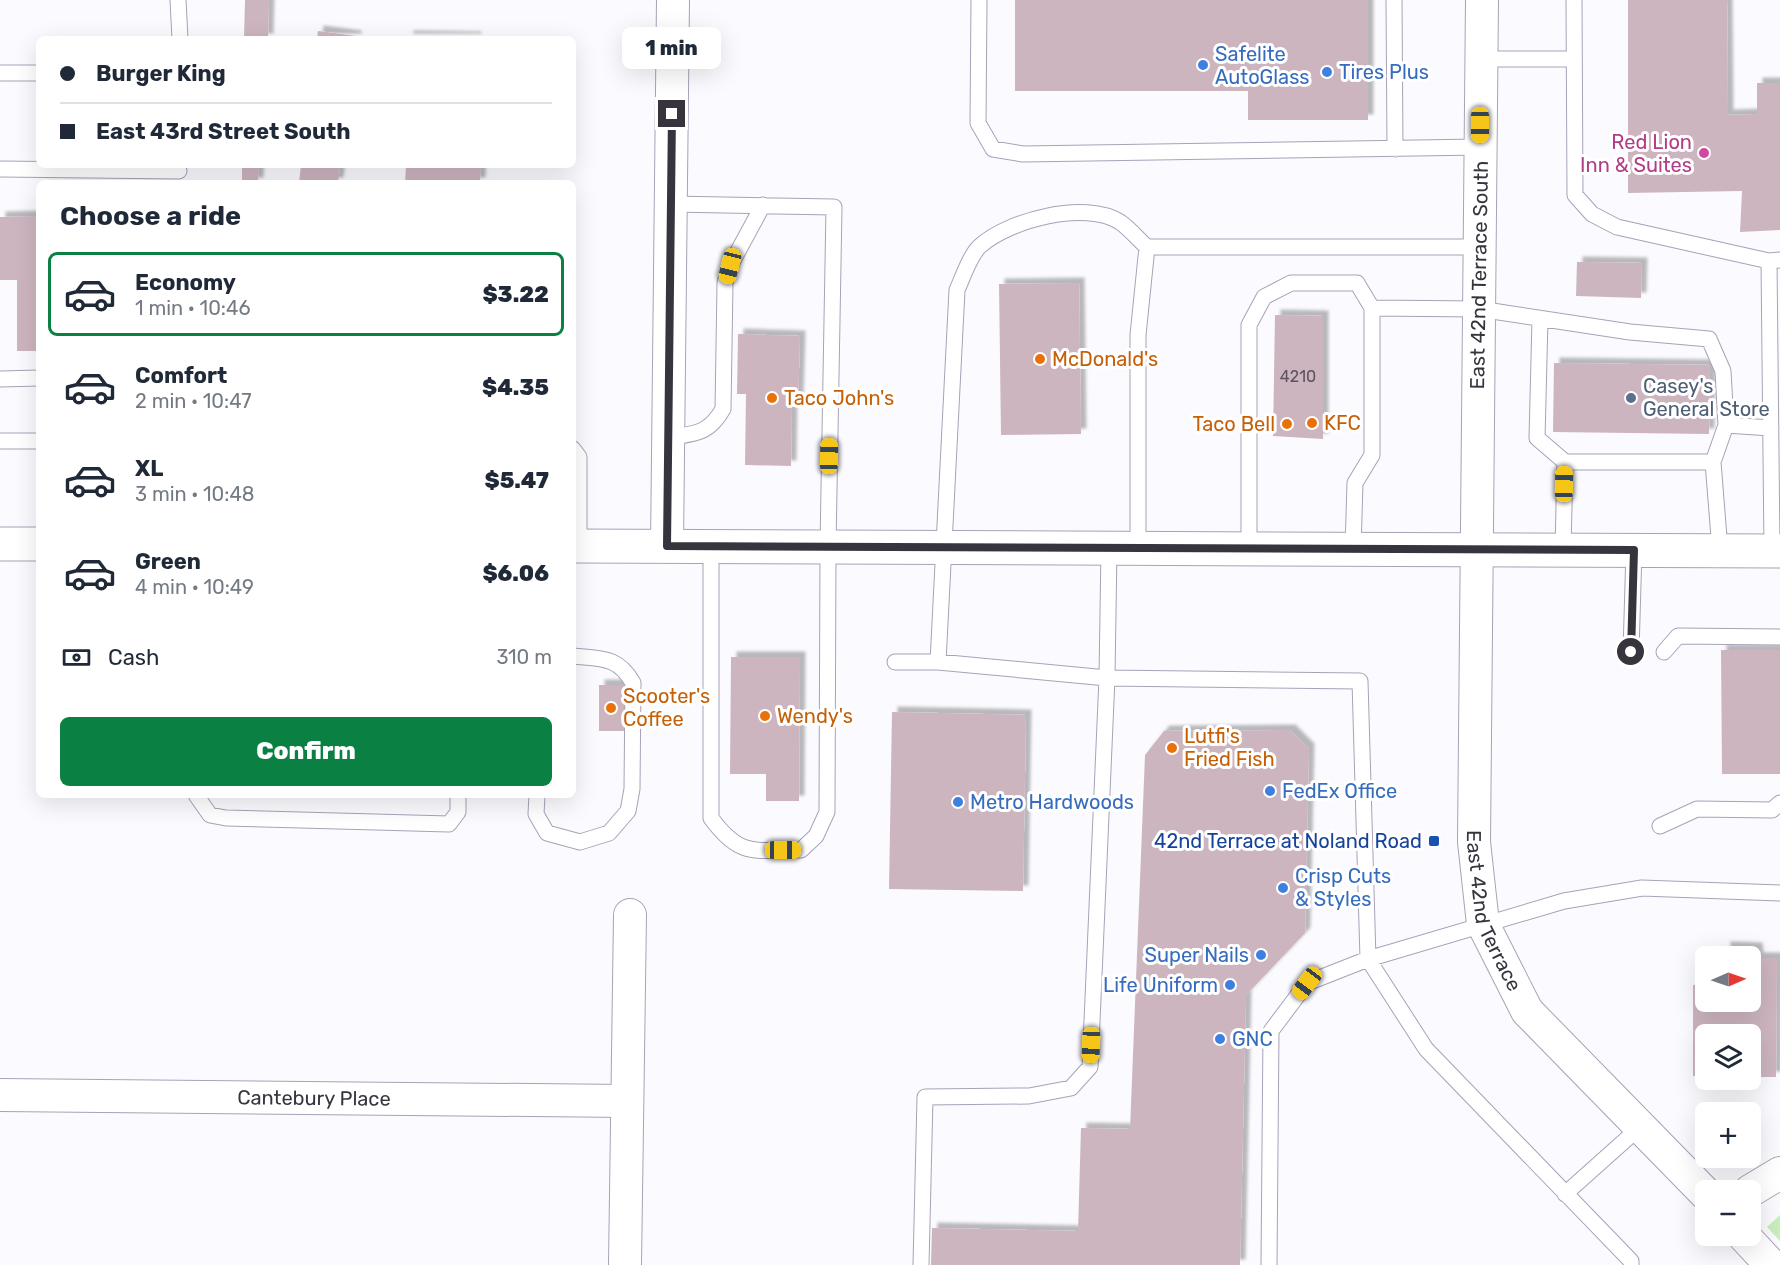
<!DOCTYPE html>
<meta charset="utf-8">
<style>
body{margin:0;font-family:Rubik,sans-serif;background:#f6f6f7;color:#1f2937;height:100vh;display:flex;flex-direction:column;font-size:22px;white-space:nowrap}
*{box-sizing:border-box;margin:0}
p{font-size:20px;color:#747a83}
.icon{flex:none;width:33px;height:33px;fill:none;stroke:currentColor;stroke-width:2;stroke-linecap:round;stroke-linejoin:round}
.map{position:relative;flex:1;overflow:hidden}
.drawer{position:absolute;left:36px;top:180px;width:540px;height:618px;display:flex;flex-direction:column;background:#fff;border-radius:9px;box-shadow:0 6px 24px #0002}
.drawer>*{flex:none}
.banner{position:absolute;left:36px;top:36px;width:540px;height:132px;border-radius:9px;box-shadow:0 6px 24px #0002;display:grid;align-content:center;height:132px;padding:0 24px;background:#fff}
.needle{width:39px;rotate:88deg}
.fabs{position:absolute;left:1695px;top:946px;display:grid;gap:12px}
.fabs a{display:grid;place-items:center;width:66px;height:66px;border-radius:9px;background:#fff;box-shadow:0 6px 24px #0002;font-size:30px}
.end{position:absolute;width:27px;height:27px;margin:-14px;border:8px solid #37343d;background:#fff;box-shadow:0 0 0 3px #fff}
.from{border-radius:50%}
.bubble{position:absolute;height:42px;border-radius:9px;background:#fff;box-shadow:0 6px 24px #0002;font-size:20px;font-weight:800;line-height:42px;text-align:center}
.car{position:absolute;width:18px;height:36px;margin:-18px -9px;border-radius:8px;box-shadow:0 0 4px 2px #0007;background:linear-gradient(#f5c518 24%,#345 0 40%,#f5c518 0 76%,#345 0 86%,#f5c518 0)}
.banner b{display:flex;align-items:center;gap:21px;height:57px;font-size:22px}
.banner b+b{border-top:2px solid #e0e1e3}
.banner i{width:15px;height:15px;background:#1f2937}
ul{padding:0;list-style:none}
li{display:flex;align-items:center;gap:18px;height:84px;margin:0 12px 9px;padding:0 12px;border:3px solid transparent;border-radius:9px}
li div{flex:1}
li b{display:block;font-size:22px}
li em{font-style:normal;font-weight:800}
li.active{border-color:#0b8043}
li>.icon{width:54px;height:54px;stroke-width:1.5}
h2{padding:0 24px;font-size:27px;line-height:72px}
.pay{display:flex;align-items:center;gap:15px;height:66px;padding:0 24px;font-size:22px}
.pay p{margin-inline-start:auto}
.primary-button{display:flex;gap:12px;margin-top:auto;padding:12px 24px}
.primary-button a{flex:1;height:69px;border-radius:9px;background:#0b8043;color:#fff;font-size:24px;font-weight:800;line-height:69px;text-align:center}
.map>svg:first-child{display:block}
.green{fill:#c9edbd}
.building{fill:#cdb5c0;filter:url(#shadow)}
.lines{fill:none;stroke-linecap:round;stroke-linejoin:round}
.service-casing{stroke:#a7a2b7;stroke-width:17}
.minor-casing{stroke:#a7a2b7;stroke-width:34}
.primary-casing{stroke:#a7a2b7;stroke-width:35}
.service{stroke:#fff;stroke-width:15}
.minor{stroke:#fff;stroke-width:32}
.primary{stroke:#fff;stroke-width:33}
.route{stroke:#37343d;stroke-width:8}
.shop-dot{fill:#3f7fe0;stroke:#fff;stroke-width:2}
.hotel-dot{fill:#d1479c;stroke:#fff;stroke-width:2}
.food-dot{fill:#e8710a;stroke:#fff;stroke-width:2}
.service-dot{fill:#5c6f8a;stroke:#fff;stroke-width:2}
.transit-dot{fill:#1a4fb4;stroke:#fff;stroke-width:2}
.labels{text-anchor:middle;dominant-baseline:central;stroke-width:6;stroke-linejoin:round;paint-order:stroke}
.number-label{font-size:16px;fill:#5c545e}
.shop-label{font-size:20px;fill:#366cbe;stroke:#fff;text-anchor:start}
.hotel-label{font-size:20px;fill:#b23c85;stroke:#fff;text-anchor:end}
.street-label{font-size:20px;fill:#37343d;stroke:#fff}
.food-label{font-size:20px;fill:#c56008;stroke:#fff;text-anchor:start}
.service-label{font-size:20px;fill:#4e5e75;stroke:#fff;text-anchor:start}
.transit-label{font-size:20px;fill:#164399;stroke:#fff;text-anchor:end}
</style>
<div class="map">
<svg width="1780" height="1265" viewBox="0 0 1780 1265">
<defs>
<filter id="shadow"><feDropShadow dx="5.5" dy="-5.5" stdDeviation="1.5" flood-color="#0004"/></filter>
</defs>
<rect width="100%" height="100%" fill="#fbfaff"/>
<!-- green -->
<path class="green" d="M1780,1215V1241L1767,1227Z"/>
<!-- building -->
<path class="building" d="M245,0H269L268,39H244Z
M1015,0H1368V120H1248V91H1015Z
M1628,0H1727L1728,115L1757,114V83H1780V230L1740,232L1742,191L1628,193Z
M318,31L356,36V39H317Z
M408,36L476,37V39H408Z
M242,165H259L258,183H242Z
M301,165H340L338,183H299Z
M406,165H481L480,183H405Z
M39,216V351H17V280H0V217Z
M1577,262L1642,263L1641,298L1576,296Z
M1079,283L1081,434L1001,435L999,284Z
M1275,315L1323,316V439L1273,436Z
M738,334L800,336L798,402L792,401L791,466L745,465L746,394H737Z
M1554,363L1710,365L1709,434L1553,432Z
M1721,650H1780V774H1722Z
M731,657H800L799,801H766V774H730Z
M599,685H624V731H599Z
M892,712L1026,715L1023,891L889,889Z
M1290,730L1309,749L1305,933L1246,995L1240,1265H931L932,1228L1078,1231L1081,1128L1130,1129L1145,755L1164,731Z
M1725,947L1757,948L1758,958H1777L1776,1077H1750V1035H1706V1076H1693V985L1706,984V1002H1750V957H1725Z"/>
<g class="lines">
<defs>
<path id="service" d="M178,0L180,39
M979,0L978,123L993,149L1023,154L1480,147
M1394,0L1395,149
M1574,0L1575,195L1592,214L1617,227L1769,261L1780,260
M1481,59H1574
M0,73H39
M0,169L179,171
M671,204L834,207L828,547L827,812L816,836L801,850C755,850 740,858 711,818V547
M1147,247H1479
M1769,261L1772,551
M1372,308L1479,309L1630,332L1709,339L1723,371L1726,425L1713,462H1565L1537,438L1540,319
M0,379L39,378
M1726,425L1771,428
M668,438C695,433 708,435 723,409L725,283L730,266L763,205
M0,441H39
M573,449L579,457V546
M1713,462L1720,550
M1109,548L1107,678L1360,681L1368,959L1426,1049L1631,1261V1265
M1249,548V325L1264,297L1291,283H1357L1372,308V455L1355,483L1353,549
M1563,550L1565,462
M1631,652L1634,550
M1664,652L1678,636L1780,637
M895,662H938L1107,678L1090,1067L1071,1088L1029,1096L925,1097L921,1265
M938,662L957,290C963,277 970,255 980,246C1009,220 1085,200 1120,222C1130,229 1138,239 1147,247L1138,335V548
M196,795L210,815L226,818L449,824L458,812V795
M537,795L536,814L547,833L580,842L609,833L628,811L632,789L633,683C618,656 601,659 573,656
M1660,826L1697,809L1772,810L1780,803
M1565,1194L1640,1127
M1269,1265L1271,1031L1307,983L1368,959L1564,901L1642,888L1780,893"/>
<g id="minor">
<path id="s1" d="M1482,0L1474,842L1483,924L1527,1011L1706,1194"/>
<path d="M667,546L673,0"/>
<path id="s2" d="M0,1095L627,1101"/>
<path d="M1750,1191L1780,1173"/>
<path d="M1744,1236L1771,1265"/>
<path d="M625,1265L630,915"/>
</g>
<path id="primary" d="M0,544H39
M573,546L1780,551"/>
</defs>
<!-- service casing -->
<use href="#service" class="service-casing"/>
<!-- minor casing -->
<use href="#minor" class="minor-casing"/>
<!-- primary casing -->
<use href="#primary" class="primary-casing"/>
<!-- service -->
<use href="#service" class="service"/>
<!-- minor -->
<use href="#minor" class="minor"/>
<!-- primary -->
<use href="#primary" class="primary"/>
</g>
<g class="lines">
<!-- route -->
<path class="route" d="M672,114L667,546L1634,550L1631,652"/>
</g>
<!-- markers -->
<g class="shop-dot">
<circle cx="1203" cy="65" r="6"/>
<circle cx="1327" cy="72" r="6"/>
<circle cx="1270" cy="791" r="6"/>
<circle cx="958" cy="802" r="6"/>
<circle cx="1283" cy="888" r="6"/>
<circle cx="1261" cy="955" r="6"/>
<circle cx="1230" cy="985" r="6"/>
<circle cx="1220" cy="1039" r="6"/>
</g>
<circle class="hotel-dot" cx="1704" cy="153" r="6"/>
<g class="food-dot">
<circle cx="1040" cy="359" r="6"/>
<circle cx="772" cy="398" r="6"/>
<circle cx="1312" cy="423" r="6"/>
<circle cx="1287" cy="424" r="6"/>
<circle cx="611" cy="708" r="6"/>
<circle cx="765" cy="716" r="6"/>
<circle cx="1172" cy="748" r="6"/>
</g>
<circle class="service-dot" cx="1631" cy="398" r="6"/>
<rect class="transit-dot" x="1428" y="835" width="12" height="12" rx="3"/>
<g class="labels">
<!-- number labels -->
<g class="number-label">
<text x="1298" y="376">4210</text>
</g>
<!-- shop labels -->
<g class="shop-label">
<text x="1215" y="54">Safelite<tspan x="1215" dy="23">AutoGlass</tspan></text>
<text x="1339" y="72">Tires Plus</text>
<text x="1282" y="791">FedEx Office</text>
<text x="970" y="802">Metro Hardwoods</text>
<text x="1295" y="876">Crisp Cuts<tspan x="1295" dy="23">&amp; Styles</tspan></text>
<text x="1249" y="955" text-anchor="end">Super Nails</text>
<text x="1218" y="985" text-anchor="end">Life Uniform</text>
<text x="1232" y="1039">GNC</text>
</g>
<!-- hotel labels -->
<g class="hotel-label">
<text x="1692" y="142">Red Lion<tspan x="1692" dy="23">Inn &amp; Suites</tspan></text>
</g>
<!-- street labels -->
<g class="street-label">
<text transform="translate(1479 275) rotate(-89)">East 42nd Terrace South</text>
<text stroke="none"><textPath href="#s1" startOffset="914">East 42nd Terrace</textPath></text>
<text stroke="none"><textPath href="#s2" startOffset="314">Cantebury Place</textPath></text>
</g>
<!-- food labels -->
<g class="food-label">
<text x="1052" y="359">McDonald's</text>
<text x="784" y="398">Taco John's</text>
<text x="1324" y="423">KFC</text>
<text x="1275" y="424" text-anchor="end">Taco Bell</text>
<text x="623" y="696">Scooter's<tspan x="623" dy="23">Coffee</tspan></text>
<text x="777" y="716">Wendy's</text>
<text x="1184" y="736">Lutfi's<tspan x="1184" dy="23">Fried Fish</tspan></text>
</g>
<!-- service labels -->
<g class="service-label">
<text x="1643" y="386">Casey's<tspan x="1643" dy="23">General Store</tspan></text>
</g>
<!-- transit labels -->
<g class="transit-label">
<text x="1422" y="841">42nd Terrace at Noland Road</text>
</g>
</g>
</svg>
<div class="fabs">
<a><svg class="needle" viewBox="-14 -14 28 28"><path d="M0-13l5 13h-10z" fill="#e53935"/><path d="M0 13l5-13h-10z" fill="#747a83"/></svg></a>
<a><svg class="icon" aria-label="layers" viewBox="0 0 24 24"><path d="M12 4l9 5-9 5-9-5zM3 14l9 5 9-5"/></svg></a>
<a>+</a>
<a>−</a>
</div>
<i class="end from" style="left:1631px;top:652px"></i>
<i class="end" style="left:672px;top:114px"></i>
<div class="bubble" style="left:622px;top:27px;width:99px">1 min</div>
<i class="car" style="left:1480px;top:125px;rotate:180deg"></i>
<i class="car" style="left:730px;top:266px;rotate:194deg"></i>
<i class="car" style="left:829px;top:456px;rotate:1deg"></i>
<i class="car" style="left:1564px;top:484px;rotate:1deg"></i>
<i class="car" style="left:783px;top:850px;rotate:90deg"></i>
<i class="car" style="left:1307px;top:983px;rotate:217deg"></i>
<i class="car" style="left:1091px;top:1045px;rotate:182deg"></i>
<div class="banner">
<b><i class="from"></i>Burger King</b>
<b><i></i>East 43rd Street South</b>
</div>
<section class="drawer">
<h2>Choose a ride</h2>
<ul>
<li class="active"><svg class="icon" aria-label="car" viewBox="0 0 24 24"><path d="M5 17H2v-5l4-1 3-4h7l3 4 3 1v5h-3M9 17h6M6 11h13"/><circle cx="7" cy="17" r="2"/><circle cx="17" cy="17" r="2"/></svg><div><b>Economy</b><p>1 min · 10:46</p></div><em>$3.22</em></li>
<li><svg class="icon" aria-label="car" viewBox="0 0 24 24"><path d="M5 17H2v-5l4-1 3-4h7l3 4 3 1v5h-3M9 17h6M6 11h13"/><circle cx="7" cy="17" r="2"/><circle cx="17" cy="17" r="2"/></svg><div><b>Comfort</b><p>2 min · 10:47</p></div><em>$4.35</em></li>
<li><svg class="icon" aria-label="car" viewBox="0 0 24 24"><path d="M5 17H2v-5l4-1 3-4h7l3 4 3 1v5h-3M9 17h6M6 11h13"/><circle cx="7" cy="17" r="2"/><circle cx="17" cy="17" r="2"/></svg><div><b>XL</b><p>3 min · 10:48</p></div><em>$5.47</em></li>
<li><svg class="icon" aria-label="car" viewBox="0 0 24 24"><path d="M5 17H2v-5l4-1 3-4h7l3 4 3 1v5h-3M9 17h6M6 11h13"/><circle cx="7" cy="17" r="2"/><circle cx="17" cy="17" r="2"/></svg><div><b>Green</b><p>4 min · 10:49</p></div><em>$6.06</em></li>
</ul>
<div class="pay"><svg class="icon" aria-label="cash" viewBox="0 0 24 24"><path d="M3 7h18v10H3z"/><circle cx="12" cy="12" r="2"/></svg>Cash<p>310 m</p></div>
<div class="primary-button"><a>Confirm</a></div>
</section>
</div>
